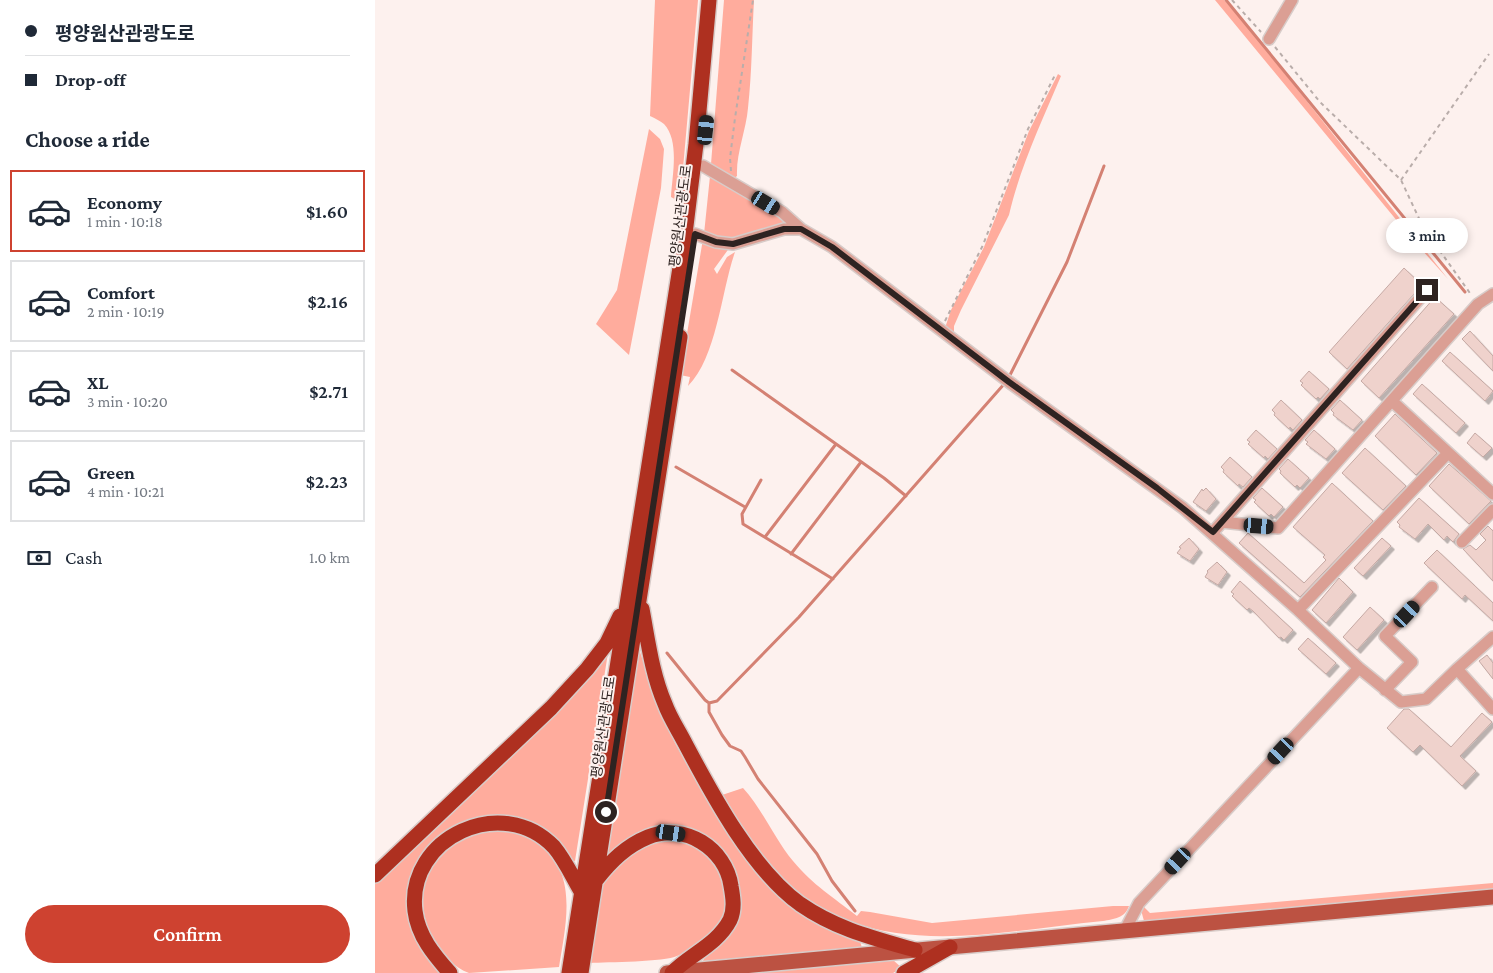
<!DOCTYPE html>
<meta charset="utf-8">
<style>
body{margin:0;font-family:"Crimson Pro","Noto Sans KR",serif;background:#f6f6f7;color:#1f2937;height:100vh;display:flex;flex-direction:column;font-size:19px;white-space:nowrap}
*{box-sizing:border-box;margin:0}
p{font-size:16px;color:#747a83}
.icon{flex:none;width:28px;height:28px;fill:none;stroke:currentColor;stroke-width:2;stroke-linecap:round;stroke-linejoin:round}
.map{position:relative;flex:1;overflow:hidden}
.sheet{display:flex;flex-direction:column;background:#fff;width:375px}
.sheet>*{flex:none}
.guide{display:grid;align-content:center;height:110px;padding:0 25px;background:#fff}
.end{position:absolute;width:22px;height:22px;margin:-11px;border:6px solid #2e2321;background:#fff;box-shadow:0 0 0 2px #fff}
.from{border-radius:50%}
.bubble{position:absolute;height:35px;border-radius:18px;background:#fff;box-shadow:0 2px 8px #0003;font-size:16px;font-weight:600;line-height:35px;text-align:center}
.car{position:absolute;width:15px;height:30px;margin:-15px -8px;border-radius:6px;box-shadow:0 0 4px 1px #0007;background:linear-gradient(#222 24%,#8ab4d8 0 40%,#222 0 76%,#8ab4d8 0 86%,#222 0)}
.guide b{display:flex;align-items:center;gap:18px;height:48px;font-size:19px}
.guide b+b{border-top:1px solid #e0e1e3}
.guide i{width:12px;height:12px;background:#1f2937}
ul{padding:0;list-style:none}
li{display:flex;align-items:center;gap:15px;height:82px;margin:0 10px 8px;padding:0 15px;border:2px solid #e0e1e3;border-radius:0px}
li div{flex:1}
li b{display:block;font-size:19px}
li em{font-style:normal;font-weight:600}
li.on{border-color:#ce4230}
li>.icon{width:45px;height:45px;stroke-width:1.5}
h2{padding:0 25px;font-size:22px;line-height:60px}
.pay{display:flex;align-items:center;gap:12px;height:55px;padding:0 25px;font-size:19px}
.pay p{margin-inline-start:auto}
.cta{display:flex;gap:10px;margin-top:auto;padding:10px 25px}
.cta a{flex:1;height:58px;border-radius:30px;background:#ce4230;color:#fff;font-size:20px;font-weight:600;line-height:58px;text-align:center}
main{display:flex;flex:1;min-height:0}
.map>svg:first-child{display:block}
.green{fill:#ffac9d}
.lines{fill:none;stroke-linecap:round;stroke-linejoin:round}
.stream{stroke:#d48173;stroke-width:3}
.building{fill:#efd2cc;stroke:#c5a9a4;filter:url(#shadow)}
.minor-casing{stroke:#d8ccc9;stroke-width:14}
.primary-casing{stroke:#d8ccc9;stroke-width:18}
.motorway-casing{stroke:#d8ccc9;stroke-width:18}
.path{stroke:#b9adaa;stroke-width:2;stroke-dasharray:4 4;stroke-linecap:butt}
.minor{stroke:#db9f94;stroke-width:11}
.primary{stroke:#bc5242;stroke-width:15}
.motorway{stroke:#ae3020;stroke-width:15}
.route{stroke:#2e2321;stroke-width:6}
.labels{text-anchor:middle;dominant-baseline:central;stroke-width:4;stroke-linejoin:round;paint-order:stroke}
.street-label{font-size:14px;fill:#2e2321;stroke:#fdf1ee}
</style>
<main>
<section class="sheet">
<div class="guide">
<b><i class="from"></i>평양원산관광도로</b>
<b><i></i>Drop-off</b>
</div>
<h2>Choose a ride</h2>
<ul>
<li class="on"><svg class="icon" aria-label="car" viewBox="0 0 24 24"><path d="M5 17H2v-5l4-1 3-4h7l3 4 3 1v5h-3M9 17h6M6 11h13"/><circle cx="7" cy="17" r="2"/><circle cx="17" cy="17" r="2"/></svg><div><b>Economy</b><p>1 min · 10:18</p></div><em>$1.60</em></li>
<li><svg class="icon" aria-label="car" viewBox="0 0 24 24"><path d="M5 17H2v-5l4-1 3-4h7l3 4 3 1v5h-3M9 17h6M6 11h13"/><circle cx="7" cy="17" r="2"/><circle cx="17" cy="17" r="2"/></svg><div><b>Comfort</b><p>2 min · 10:19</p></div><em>$2.16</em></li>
<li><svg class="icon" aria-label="car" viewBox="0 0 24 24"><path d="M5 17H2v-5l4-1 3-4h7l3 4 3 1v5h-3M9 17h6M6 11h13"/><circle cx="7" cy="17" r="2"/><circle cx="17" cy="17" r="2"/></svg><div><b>XL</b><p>3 min · 10:20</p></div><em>$2.71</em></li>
<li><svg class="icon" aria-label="car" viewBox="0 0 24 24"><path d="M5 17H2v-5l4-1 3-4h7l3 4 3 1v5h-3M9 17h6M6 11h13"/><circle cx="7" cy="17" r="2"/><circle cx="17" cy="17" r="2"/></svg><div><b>Green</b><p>4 min · 10:21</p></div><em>$2.23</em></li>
</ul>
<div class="pay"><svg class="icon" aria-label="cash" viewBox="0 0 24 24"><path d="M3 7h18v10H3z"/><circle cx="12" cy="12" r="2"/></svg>Cash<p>1.0 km</p></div>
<div class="cta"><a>Confirm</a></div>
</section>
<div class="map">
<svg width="1118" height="973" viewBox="0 0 1118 973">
<defs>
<filter id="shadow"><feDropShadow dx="3.5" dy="3.5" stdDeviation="0" flood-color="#0004"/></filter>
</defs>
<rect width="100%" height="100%" fill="#fdf1ee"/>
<!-- green -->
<path class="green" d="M280,0H323L305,202L296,197C297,176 305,141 289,124C285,121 280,118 275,116Z
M349,0H379C377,36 377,72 373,108C371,131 361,153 362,176L357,180L337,167L336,164Z
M840,0H849L873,27L1073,279L1037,239Z
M683,74L686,76C667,121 645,167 634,215L586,310L579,326V333L573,332L571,325L576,310L609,247L654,131Z
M274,129L285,139L289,149L286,188L254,355L221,324L242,290Z
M335,176L406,215L409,222L406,227L353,242L329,234Z
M328,239L355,247L339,269L342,274L352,257L360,252C346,292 342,357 313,386L315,377L305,375Z
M235,640L200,861C176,855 153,825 129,817C120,814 108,817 99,819C56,829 25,871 33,916C37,938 56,956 69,973H0V882Z
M263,646L283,706L300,743L333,802L379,867L485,941L487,948L328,961L331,954L349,936L357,875L305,830L230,857L239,814Z
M368,788C388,810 399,838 418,861C439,886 458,897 482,916L486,911L495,912L557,923L738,906H754C750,918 739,919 728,921C606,933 482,968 391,861C375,842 358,819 347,795Z
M107,828C119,829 134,828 146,832C151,833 157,839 162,842C204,872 191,923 184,967L94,973C48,954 32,887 67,851C76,841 95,835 107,828Z
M305,838C313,842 326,845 333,851C337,855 340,862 343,867C368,907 340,939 302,956C290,962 232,962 215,963L227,887L241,865L268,842Z
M1118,883V889L769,921L766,910L768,904L775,898L769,907L775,913Z
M518,960L527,968L518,973H359Z"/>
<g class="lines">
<!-- stream -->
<path class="stream" d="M851,0L1090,292
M357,370L509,478L531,496
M634,377L692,262L729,166
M301,467L370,507
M386,480L367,514L368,524L458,579
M390,537L461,444
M416,554L486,462
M292,653L330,700L334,703L342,701L424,617L630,383
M334,703V712L347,735L355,746L366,751L370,757L383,779L442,854L457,881L480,911"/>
</g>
<!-- building -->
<path class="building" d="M1029,268L1047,285L972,369L954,352Z
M1060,297L1079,314L1004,398L986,381Z
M1095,331L1118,356V371L1087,339Z
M1075,352L1118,391L1110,401L1067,361Z
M934,371L954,389L945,399L943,397L941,399L926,385L928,383L925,381Z
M1047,384L1090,423L1081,433L1038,394Z
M906,400L927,420L918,430L915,427L914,429L899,415L900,413L897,410Z
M965,400L987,420L978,430L958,415L959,413L956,410Z
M1020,414L1062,453L1041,475L1000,436Z
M881,430L902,449L893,459L890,456L889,458L873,444L875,442L872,440Z
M939,430L960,449L951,459L931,444L933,442L930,440Z
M1100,433L1117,448L1108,457L1092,443Z
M990,448L1031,486L1008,510L967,473Z
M855,457L877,477L868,487L864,484L863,486L848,472L849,470L846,467Z
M913,459L934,478L925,488L922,485L920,487L905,473L906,471L904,469Z
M1074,464L1116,501L1094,524L1054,486Z
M957,483L998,521L925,597L864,543L873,533L929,583L951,560L948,557L950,555L918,527Z
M831,488L841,499L831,511L818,502L827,489L828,491Z
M887,488L908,507L899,517L896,514L894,516L879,502L881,500L878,498Z
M1044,498L1084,534L1078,542L1072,536L1069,540L1053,524L1040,539L1024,527L1025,525L1022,522Z
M1113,526L1118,531V581L1088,549L1095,545L1101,550L1111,540L1105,534Z
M814,538L824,549L815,561L802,553L806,548L804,547Z
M1007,538L1016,546L988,576L979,568Z
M1062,550L1118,603V621L1090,595L1087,599L1049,563Z
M842,562L852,572L843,585L830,577L833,572L832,571Z
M964,578L978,592L951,623L937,610Z
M865,581L918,630L909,640L906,637L904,638L878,611L874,608L872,610L857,596L859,594L856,592Z
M995,607L1009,620L982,650L968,637Z
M933,638L961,663L951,674L923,649Z
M1112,655L1118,663V679L1104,661Z
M1029,709H1034L1076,747L1107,713L1117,722L1085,756L1101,771L1087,786L1045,745L1038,752L1012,728Z"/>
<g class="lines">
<defs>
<path id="minor" d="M894,39L917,0
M328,166L407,212L426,229L457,247L634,382L808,508L923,610L984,668L1026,702L1051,699L1082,669L1118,709
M320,234L341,242L358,244L409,229H426
M1017,401L1118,494
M847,522L1052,290
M838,532L847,522L903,528L1103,304L1118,294
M1087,542L1118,510
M923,610L1073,453
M1082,669L1118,637
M1010,690L1037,662L1010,636L1057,587
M750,930L764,903L984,668"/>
<path id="primary" d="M292,973L1118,897"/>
<path id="motorway" d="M267,609C273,641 277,674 290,704C295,718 304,731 311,745C338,796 377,869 425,904C461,929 498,938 540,950
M0,875L176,708L212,669L232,643L245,616
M221,880C236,861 251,846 273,837C310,822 351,849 356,886C358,897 360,909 355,920C342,945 314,955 297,973
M75,973C59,955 43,936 40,911C31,837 128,793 179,847C190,860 198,878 207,893
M194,973L309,242L321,144L334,0
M206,973L305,337
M529,973L575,947"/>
</defs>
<!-- minor casing -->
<use href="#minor" class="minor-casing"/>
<!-- primary casing -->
<use href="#primary" class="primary-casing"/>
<!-- motorway casing -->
<use href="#motorway" class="motorway-casing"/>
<!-- path -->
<path class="path" d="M857,0L886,32
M900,47L945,102L1026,180L1048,227L1097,296
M356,171L355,158L360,118L378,0
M1026,180L1114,54
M570,321L608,245L653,129L680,75"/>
<!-- minor -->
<use href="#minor" class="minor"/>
<!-- primary -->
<use href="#primary" class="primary"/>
<!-- motorway -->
<use href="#motorway" class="motorway"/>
</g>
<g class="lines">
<!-- route -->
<path class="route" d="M231,812L320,234L341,242L358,244L409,229H426L457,247L634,382L782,488L838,532L1052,290"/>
</g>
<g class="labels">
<!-- street labels -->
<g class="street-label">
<text transform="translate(305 216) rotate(-83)">평양원산관광도로</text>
<text transform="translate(228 727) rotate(-82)">평양원산관광도로</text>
</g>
</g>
</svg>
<i class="end from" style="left:231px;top:812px"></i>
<i class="end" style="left:1052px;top:290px"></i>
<div class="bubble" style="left:1011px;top:218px;width:82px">3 min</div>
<i class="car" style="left:331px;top:130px;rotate:6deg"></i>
<i class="car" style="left:391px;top:203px;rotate:121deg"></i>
<i class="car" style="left:884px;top:526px;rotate:95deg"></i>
<i class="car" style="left:1032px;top:614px;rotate:43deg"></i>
<i class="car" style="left:906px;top:751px;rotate:223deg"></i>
<i class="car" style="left:296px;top:833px;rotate:99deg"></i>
<i class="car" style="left:803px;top:861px;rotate:223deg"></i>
</div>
</main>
